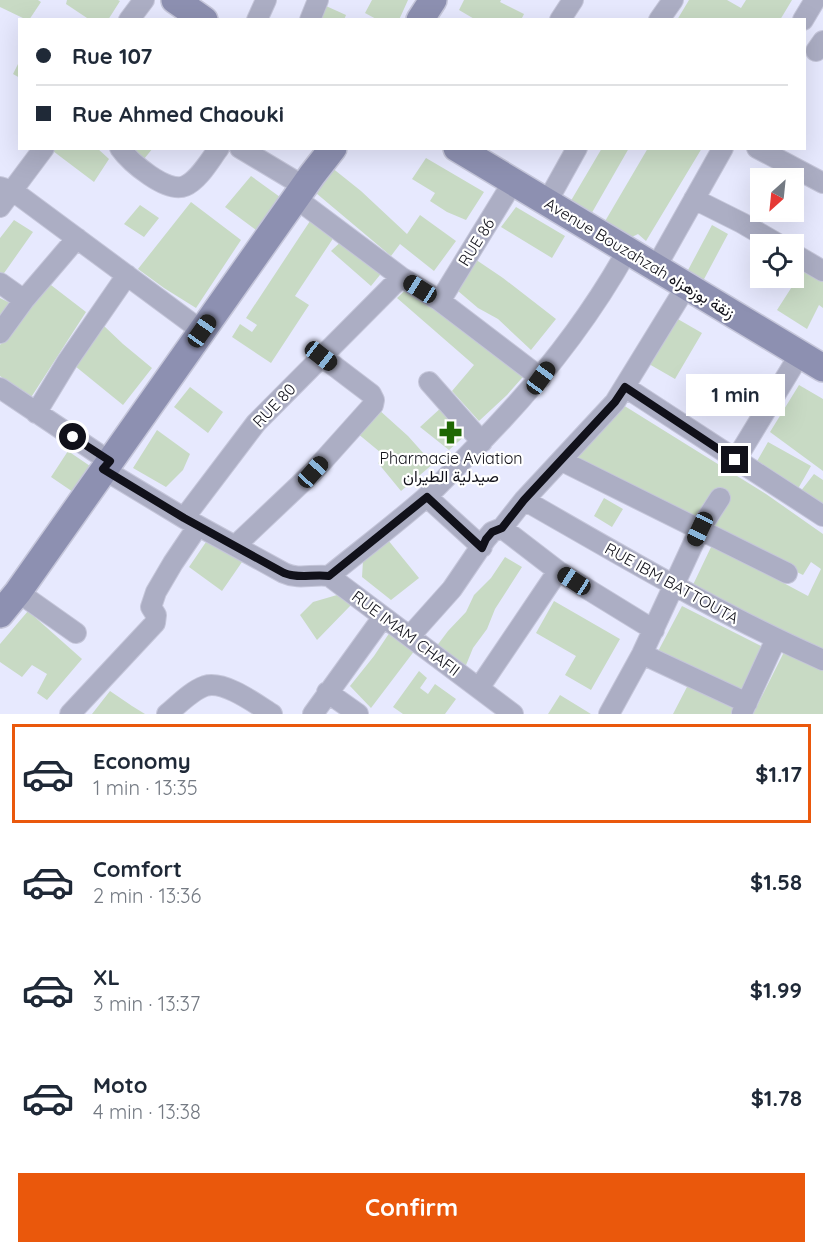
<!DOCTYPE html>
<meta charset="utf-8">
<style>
body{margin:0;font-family:Quicksand,Vazirmatn,sans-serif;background:#f2f2f3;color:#1f2937;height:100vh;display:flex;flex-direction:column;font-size:22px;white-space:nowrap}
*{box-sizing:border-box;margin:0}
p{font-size:20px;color:#747a83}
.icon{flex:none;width:33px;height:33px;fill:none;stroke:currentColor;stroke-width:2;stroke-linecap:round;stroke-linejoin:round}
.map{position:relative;height:714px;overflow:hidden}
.sheet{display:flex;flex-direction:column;background:#fff;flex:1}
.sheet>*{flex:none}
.top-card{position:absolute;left:18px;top:18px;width:788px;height:132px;border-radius:0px;box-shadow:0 6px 24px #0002;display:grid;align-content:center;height:132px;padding:0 18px;background:#fff}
.needle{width:39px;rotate:207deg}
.buttons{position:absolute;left:750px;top:168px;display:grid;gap:12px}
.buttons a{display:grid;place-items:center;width:54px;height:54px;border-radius:0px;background:#fff;box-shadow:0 6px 24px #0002;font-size:30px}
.end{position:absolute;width:27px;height:27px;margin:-14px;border:8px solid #11111a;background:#fff;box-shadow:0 0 0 3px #fff}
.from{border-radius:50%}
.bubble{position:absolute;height:42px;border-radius:0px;background:#fff;box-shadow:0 6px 24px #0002;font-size:20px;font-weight:700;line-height:42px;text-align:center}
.car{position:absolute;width:18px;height:36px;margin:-18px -9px;border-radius:8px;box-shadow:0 0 4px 2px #0007;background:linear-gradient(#222 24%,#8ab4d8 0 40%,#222 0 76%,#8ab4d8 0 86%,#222 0)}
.top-card b{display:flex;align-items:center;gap:21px;height:57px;font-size:22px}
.top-card b+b{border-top:2px solid #e0e1e3}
.top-card i{width:15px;height:15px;background:#1f2937}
ul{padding:10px 0 0;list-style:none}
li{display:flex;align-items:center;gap:18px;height:99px;margin:0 12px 9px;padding:0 6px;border:3px solid transparent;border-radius:0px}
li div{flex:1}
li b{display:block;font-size:22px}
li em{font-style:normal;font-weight:700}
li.active{border-color:#ea580c}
li>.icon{width:54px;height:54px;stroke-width:1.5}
.primary-button{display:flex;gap:12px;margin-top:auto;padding:12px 18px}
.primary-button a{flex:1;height:69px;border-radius:0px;background:#ea580c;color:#fff;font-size:24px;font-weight:700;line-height:69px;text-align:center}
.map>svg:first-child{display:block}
.building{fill:#c8dac4}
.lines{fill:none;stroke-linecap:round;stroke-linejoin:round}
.street-casing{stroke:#c5c6da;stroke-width:22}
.secondary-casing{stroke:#c5c6da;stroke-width:30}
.street{stroke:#acaec4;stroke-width:20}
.secondary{stroke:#8d90b1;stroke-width:27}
.route{stroke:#11111a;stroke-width:8}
.labels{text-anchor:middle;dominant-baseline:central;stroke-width:4.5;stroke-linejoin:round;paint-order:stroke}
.street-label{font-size:16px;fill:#11111a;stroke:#fff}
.poi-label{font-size:16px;fill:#11111a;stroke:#fff}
</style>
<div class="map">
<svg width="823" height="714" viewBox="0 0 823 714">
<rect width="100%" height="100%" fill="#e7e9fe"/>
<!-- building -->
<path class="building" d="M0,0H38L41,2L29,20H27L0,7Z
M67,0H118L120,1L108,20H90L66,4Z
M372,0H408L399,20H378L365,13Z
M464,0H501L500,2L524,14L521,20H476L459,10Z
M689,0H727L741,8L746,0H792L780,20H677Z
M326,6L346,15L344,20H319Z
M20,60V78L13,74Z
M49,148H97L109,159L94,182Z
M131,148H153L144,159Z
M602,148H629L590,216L569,204Z
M648,148H702L646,241L638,234L630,238L604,223Z
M426,158L484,192L466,220L447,212L430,201L435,193L412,179Z
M331,167L361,191L407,234L420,215L456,241L434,271L400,244L391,256L310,188Z
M251,176L280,197L269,216L256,230L225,207Z
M191,202L241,240L196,308L164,288L138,269Z
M140,205L159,218L144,237L124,224Z
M516,207L565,236L552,258L501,227Z
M312,218L336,234L295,296L309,305L271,363L232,337L240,324L252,332L257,325L246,318Z
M14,220L33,232L2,276L0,274V238Z
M712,225L728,234L703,281L687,272Z
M348,235L388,265L371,286L331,251Z
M469,255L503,278L556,319L531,350L498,319L478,308L451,285Z
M804,268L823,279V308L819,305L807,329L777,310Z
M419,277L529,370L507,395L479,421L452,391L474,365L397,298Z
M47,282L86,312L30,399L0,376V345L15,322Z
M0,298L10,303L0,317Z
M676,318L702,333L675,379L649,364Z
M103,325L123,344L152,368L123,405L75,366Z
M799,385L823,399V471L770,432Z
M190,387L223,412L208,433L174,407Z
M623,405L766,494L823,534V654L691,589L712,545L808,596L821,569L811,562L803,575L572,462L577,453L599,435Z
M443,406L467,434L449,450L420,427Z
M378,409L408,436L433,464L401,491L378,463L386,457L357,433Z
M157,430L190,454L183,470L166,487L133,468Z
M768,442L811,466L795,494L752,470Z
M68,451L90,466L73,492L51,477Z
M814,474L823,480V508L800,492Z
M604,498L623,509L612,527L594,516Z
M388,540L419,578L391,600L362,577L363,561Z
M206,542L242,562L222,591L189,567Z
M505,557L522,567L495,609L487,629L473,648L464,670L436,647L448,631L466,612L474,595L491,578Z
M337,595L351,605L317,640L300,615L313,602Z
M554,601L620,639L591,690L565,675L576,656L536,633Z
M682,606L763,647L740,694L655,657Z
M28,611L82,659L47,700L37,693L47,674L32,665L22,677L0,662V644Z
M390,632L415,650L371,708L350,686L374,656Z
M787,646L823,664V714H753Z
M419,671L427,678L420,688L428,694L435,684L456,699L445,714H403L393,707Z
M688,685L738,711L737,714H673Z
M110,691L132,706L145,714H92Z
M560,695L591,714H548Z"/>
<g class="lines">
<defs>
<path id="street" d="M129,20L144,0
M257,20L266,0
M310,20L318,0
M560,20L573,0
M659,20L673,0
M803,20L815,0
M816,51L823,41
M120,148C130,162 167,194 185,186C199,180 210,160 219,148
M240,148L305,187
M757,148L823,183
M0,187L13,191L202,331
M297,199L401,277L440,301L541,378
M694,199L742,223L778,244
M547,202L577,148
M0,207L44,148
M794,254L823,271
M656,267L723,148
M0,283L24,300
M440,301L513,182
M0,333L24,300L77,238
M429,382L482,442
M625,387L823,516
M0,388L109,461
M36,413L67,362L127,275
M562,461L787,573
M735,461L800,354
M103,469L184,518L284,573C299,580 312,574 329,576L513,714
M427,497L482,547
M524,500C622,556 719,614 823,660
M184,518L256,423L401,277
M502,528L558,571L654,630
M236,545L313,472L373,405L374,400L371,394L321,356
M329,576C361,550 394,525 425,498C440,485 453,470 467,456C529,395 584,328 627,251
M18,592L76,633
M410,636L452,589L486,539L492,532L502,528L524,500L615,402L687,285
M642,654L747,703
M479,688L558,571
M327,692L358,714
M742,713L776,639
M70,714L155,623L156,615L151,607L156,592L173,563L198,526
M167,714C178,705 191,691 205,686C224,680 256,704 272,714
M313,714L383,617
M609,714L642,654L700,529L720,498"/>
<path id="secondary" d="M175,0L204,20
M420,20L433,0
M457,148L823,368
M0,614L18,592L312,175L333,148"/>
</defs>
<!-- street casing -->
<use href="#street" class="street-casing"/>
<!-- secondary casing -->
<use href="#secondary" class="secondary-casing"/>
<!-- street -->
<use href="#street" class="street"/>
<!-- secondary -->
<use href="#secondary" class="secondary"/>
</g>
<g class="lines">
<!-- route -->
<path class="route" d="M73,437L110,461L103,469L184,518L284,573C299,579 312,574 329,576L427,497L482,548L486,539L492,532L502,528L524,500L615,402L625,387L735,460"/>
</g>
<!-- icons -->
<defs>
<symbol id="pharmacy-bare" viewBox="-9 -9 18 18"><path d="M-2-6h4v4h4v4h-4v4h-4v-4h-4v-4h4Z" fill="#1f6803" stroke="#fff" stroke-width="2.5" paint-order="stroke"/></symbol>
</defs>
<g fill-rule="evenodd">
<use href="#pharmacy-bare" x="434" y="416" width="33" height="33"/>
</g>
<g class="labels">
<!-- street labels -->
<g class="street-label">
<text transform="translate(476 242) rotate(-58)">RUE 86</text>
<text transform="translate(640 258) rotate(31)">Avenue Bouzahzah زنقة بوزهزاه</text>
<text transform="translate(274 405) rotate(-46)">RUE 80</text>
<text transform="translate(672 583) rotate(29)">RUE IBM BATTOUTA</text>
<text transform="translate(406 633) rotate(37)">RUE IMAM CHAFII</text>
</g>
<!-- poi labels -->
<g class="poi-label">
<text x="451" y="458">Pharmacie Aviation<tspan x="451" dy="18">صيدلية الطيران</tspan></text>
</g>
</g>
</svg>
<div class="buttons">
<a><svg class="needle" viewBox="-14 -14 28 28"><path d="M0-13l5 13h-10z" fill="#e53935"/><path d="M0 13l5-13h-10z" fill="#747a83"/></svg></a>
<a><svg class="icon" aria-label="locate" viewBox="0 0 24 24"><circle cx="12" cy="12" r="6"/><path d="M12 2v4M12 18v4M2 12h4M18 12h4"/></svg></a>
</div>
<i class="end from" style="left:73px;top:437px"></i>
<i class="end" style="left:735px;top:460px"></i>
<div class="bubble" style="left:686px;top:374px;width:99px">1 min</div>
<i class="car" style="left:420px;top:289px;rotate:302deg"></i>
<i class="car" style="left:202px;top:331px;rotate:35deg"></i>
<i class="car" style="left:321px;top:356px;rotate:128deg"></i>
<i class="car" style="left:541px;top:378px;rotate:36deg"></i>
<i class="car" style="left:313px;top:472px;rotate:42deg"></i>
<i class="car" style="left:700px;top:529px;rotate:205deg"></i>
<i class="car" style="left:574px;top:581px;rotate:303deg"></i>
<div class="top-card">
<b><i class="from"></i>Rue 107</b>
<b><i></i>Rue Ahmed Chaouki</b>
</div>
</div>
<section class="sheet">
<ul>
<li class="active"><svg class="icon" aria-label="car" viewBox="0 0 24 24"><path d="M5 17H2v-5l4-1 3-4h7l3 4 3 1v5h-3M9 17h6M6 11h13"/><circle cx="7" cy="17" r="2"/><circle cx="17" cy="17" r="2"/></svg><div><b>Economy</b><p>1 min · 13:35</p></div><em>$1.17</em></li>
<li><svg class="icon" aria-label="car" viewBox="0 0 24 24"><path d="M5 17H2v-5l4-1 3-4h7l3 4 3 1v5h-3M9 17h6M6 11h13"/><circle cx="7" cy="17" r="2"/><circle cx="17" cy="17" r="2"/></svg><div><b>Comfort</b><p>2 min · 13:36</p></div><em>$1.58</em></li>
<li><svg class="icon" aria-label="car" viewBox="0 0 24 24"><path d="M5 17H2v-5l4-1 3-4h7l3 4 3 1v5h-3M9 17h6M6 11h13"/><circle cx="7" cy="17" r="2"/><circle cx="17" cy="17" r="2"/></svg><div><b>XL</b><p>3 min · 13:37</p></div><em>$1.99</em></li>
<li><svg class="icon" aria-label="car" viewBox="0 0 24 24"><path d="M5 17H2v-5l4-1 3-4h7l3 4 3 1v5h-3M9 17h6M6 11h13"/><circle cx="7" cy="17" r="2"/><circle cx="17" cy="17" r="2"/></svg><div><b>Moto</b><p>4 min · 13:38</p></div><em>$1.78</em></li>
</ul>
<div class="primary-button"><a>Confirm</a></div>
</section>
